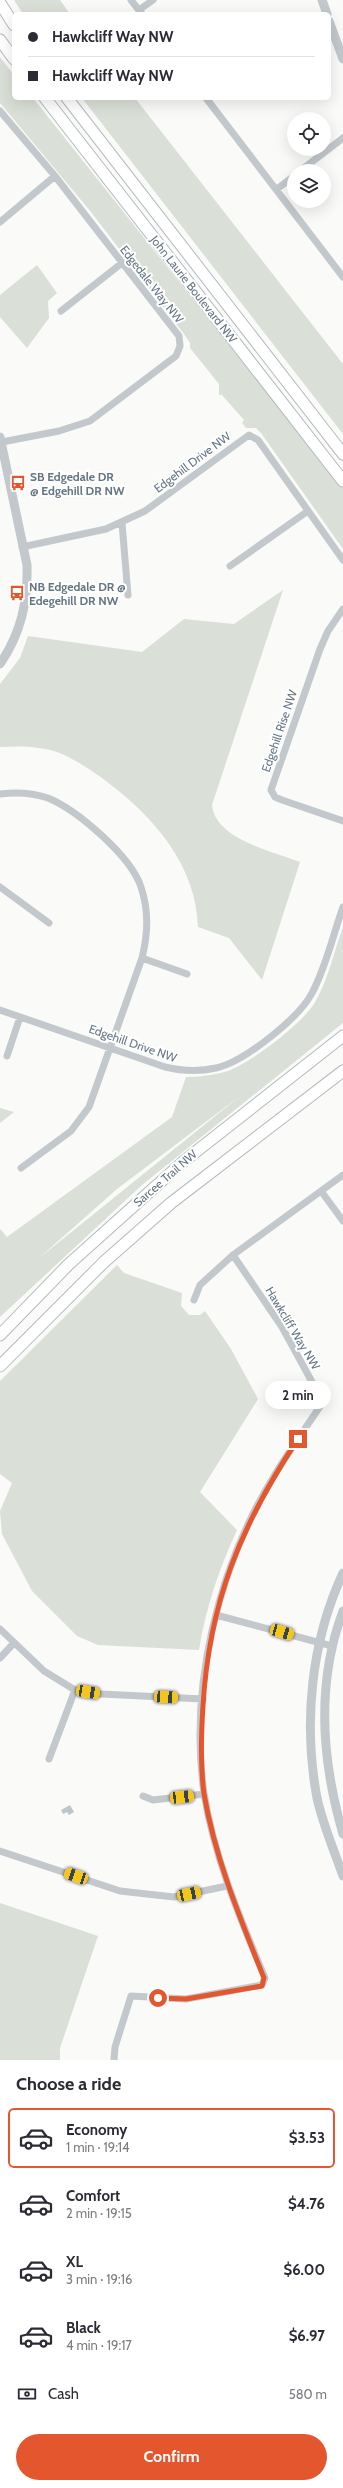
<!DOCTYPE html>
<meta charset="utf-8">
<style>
body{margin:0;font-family:Cabin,sans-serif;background:#f7f7f7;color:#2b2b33;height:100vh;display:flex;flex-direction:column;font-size:15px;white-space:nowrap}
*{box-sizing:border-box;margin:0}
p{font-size:13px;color:#7c7c81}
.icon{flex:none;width:22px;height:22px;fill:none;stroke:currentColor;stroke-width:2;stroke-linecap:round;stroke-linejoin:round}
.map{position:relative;height:2060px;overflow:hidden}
.side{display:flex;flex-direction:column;background:#fff;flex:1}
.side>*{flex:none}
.top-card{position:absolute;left:12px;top:12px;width:319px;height:88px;border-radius:6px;box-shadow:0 4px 16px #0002;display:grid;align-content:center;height:88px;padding:0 16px;background:#fff}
.fabs{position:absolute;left:287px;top:112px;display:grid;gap:8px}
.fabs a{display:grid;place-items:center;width:44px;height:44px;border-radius:50%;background:#fff;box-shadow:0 4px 16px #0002;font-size:20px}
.end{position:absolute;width:18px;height:18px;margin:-9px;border:5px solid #e4572e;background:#fff;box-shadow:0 0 0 2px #fff}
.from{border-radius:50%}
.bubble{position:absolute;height:28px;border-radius:14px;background:#fff;box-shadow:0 4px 16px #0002;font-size:13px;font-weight:800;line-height:28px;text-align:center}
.car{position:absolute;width:12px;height:24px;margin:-12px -6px;border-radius:5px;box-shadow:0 0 3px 1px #0007;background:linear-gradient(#f5c518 24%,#345 0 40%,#f5c518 0 76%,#345 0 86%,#f5c518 0)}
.top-card b{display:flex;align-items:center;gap:14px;height:38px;font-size:15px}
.top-card b+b{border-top:1px solid #e1e1e2}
.top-card i{width:10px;height:10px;background:#2b2b33}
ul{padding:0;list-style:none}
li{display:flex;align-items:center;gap:12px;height:60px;margin:0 8px 6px;padding:0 8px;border:2px solid transparent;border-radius:6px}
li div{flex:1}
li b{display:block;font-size:15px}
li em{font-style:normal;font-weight:800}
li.current{border-color:#e4572e}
li>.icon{width:36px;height:36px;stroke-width:1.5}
h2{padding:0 16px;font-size:18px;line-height:48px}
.pay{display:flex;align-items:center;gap:10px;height:44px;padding:0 16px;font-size:15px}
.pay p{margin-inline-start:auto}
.action{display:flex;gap:8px;margin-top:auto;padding:8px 16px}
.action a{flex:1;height:46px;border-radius:24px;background:#e4572e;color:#fff;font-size:16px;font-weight:800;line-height:46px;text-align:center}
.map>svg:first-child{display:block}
.green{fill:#dadfd7;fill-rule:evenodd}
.water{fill:#bbc7cb}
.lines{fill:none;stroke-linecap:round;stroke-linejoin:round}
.secondary-casing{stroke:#b3babf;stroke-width:13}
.minor{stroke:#c3c8cc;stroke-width:7}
.tertiary{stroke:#c3c8cc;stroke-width:9}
.secondary{stroke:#fff;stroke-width:11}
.route{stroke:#e4572e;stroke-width:5}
.labels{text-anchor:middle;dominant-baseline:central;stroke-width:4;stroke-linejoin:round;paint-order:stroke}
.street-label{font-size:12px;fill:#657683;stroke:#fff}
.poi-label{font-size:12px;font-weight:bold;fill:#657683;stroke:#fff;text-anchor:start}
</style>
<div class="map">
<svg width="343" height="2060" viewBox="0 0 343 2060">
<rect width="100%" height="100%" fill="#fafaf8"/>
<!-- green -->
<path class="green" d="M14,0H60L70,14H23Z
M0,57L14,75V98H33L343,488V549L261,433L256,428H246L242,423L244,420L221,394L219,396V384L190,348V343L184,334L91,212L0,103Z
M82,98H135L343,364V434Z
M37,265L57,293L48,301L49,318L27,348L0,317V295Z
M283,590L212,805C215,839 272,851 300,862L262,980L229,938L198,927C196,865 154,817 106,781C91,770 75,759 57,752C38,746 19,746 0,747V684L20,658L28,636L142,652L184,619L234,624Z
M343,927V1023L142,1185L0,1317V1229L7,1237L172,1117L186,1077C200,1077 214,1075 228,1071C252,1062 300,1025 314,1004C328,981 334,951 343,927ZM240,1096L38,1259L117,1189Z
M0,1108L14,1112L0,1123Z
M117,1265L124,1273L182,1293L181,1306L189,1315H200L205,1311L231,1349L258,1399L200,1492L237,1530C219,1569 206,1607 199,1650L98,1645L77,1636L32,1591L2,1534L0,1511L12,1483L0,1474V1381Z
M0,1903L98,1936L60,2048V2060H0Z"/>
<!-- water -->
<path class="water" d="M70,1805L74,1812L69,1815L67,1812L63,1814L61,1810Z"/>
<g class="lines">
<defs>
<path id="secondary" d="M0,3L14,25
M0,40L14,59
M45,98L343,481
M67,98L343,454
M0,1335L69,1264L184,1161L343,1036
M0,1366L104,1262L171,1203L343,1071"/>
</defs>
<!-- secondary casing -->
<use href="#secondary" class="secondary-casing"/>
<!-- minor -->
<path class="minor" d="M131,0L142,14
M139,10L153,0
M206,98L343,277
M0,111L55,176L179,336L180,346L176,356L90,421L59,431L2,442
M300,171L343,138
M277,189L294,176
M0,222L55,176
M61,311L122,263
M122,523L128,595
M22,547L106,529L145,511L249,435L258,440L343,560
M230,566L308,511
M343,609L328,631L320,649L271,790L275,797L282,800L343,821
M0,794C16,792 33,793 48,798C77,810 131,856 141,887C149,911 148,933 142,958L89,1107L71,1131L21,1168
M0,887L49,923
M142,958L187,974
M0,1010L165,1067C182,1071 198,1072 216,1068C244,1062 299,1018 312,993C326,967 333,935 343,907
M7,1056L20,1017
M321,1191L343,1221
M194,1300L200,1285L233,1255L343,1175
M216,1615L332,1646
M0,1629L44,1671L75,1690L101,1694L203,1699
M0,1658L14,1643
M49,1759L75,1690
M143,1796L153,1800L204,1794
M0,1851L120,1891L174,1897L227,1886
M114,2060L115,2047L131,1996L186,1999L262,1985L265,1978C240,1918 214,1857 204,1793C189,1687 218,1567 274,1476C289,1451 307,1426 323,1402L282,1327L233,1255"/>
<!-- tertiary -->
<path class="tertiary" d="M322,0L327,14
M329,21L343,59
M0,437L27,565C28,602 21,633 0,664
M343,1573C311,1642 303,1723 317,1798C323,1825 334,1850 343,1876
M343,1611C316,1683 322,1762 343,1834"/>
<!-- secondary -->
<use href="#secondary" class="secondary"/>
</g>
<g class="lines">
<!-- route -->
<path class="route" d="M158,1998L186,1999L262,1986L264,1978C240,1918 215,1858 204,1794C200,1764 201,1736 203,1706C209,1602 241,1525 298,1439"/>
</g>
<!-- icons -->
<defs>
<symbol id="bus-bare" viewBox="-9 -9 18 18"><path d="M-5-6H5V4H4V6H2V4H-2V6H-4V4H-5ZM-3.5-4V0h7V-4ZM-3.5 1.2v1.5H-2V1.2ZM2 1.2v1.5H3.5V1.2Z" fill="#e4572e" stroke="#fff" stroke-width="2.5" paint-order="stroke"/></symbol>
</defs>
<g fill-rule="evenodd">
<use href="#bus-bare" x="7" y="472" width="22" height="22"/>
<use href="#bus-bare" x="6" y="582" width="22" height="22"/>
</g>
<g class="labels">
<!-- street labels -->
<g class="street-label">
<text transform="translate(152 284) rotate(52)">Edgedale Way NW</text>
<text transform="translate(194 289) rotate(52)">John Laurie Boulevard NW</text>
<text transform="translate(192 462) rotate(-37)">Edgehill Drive NW</text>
<text transform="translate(279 731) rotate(-71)">Edgehill Rise NW</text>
<text transform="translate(133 1043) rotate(19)">Edgehill Drive NW</text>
<text transform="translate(165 1178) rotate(-41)">Sarcee Trail NW</text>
<text transform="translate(293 1328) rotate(59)">Hawkcliff Way NW</text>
</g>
<!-- poi labels -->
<g class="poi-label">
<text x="30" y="476">SB Edgedale DR<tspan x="30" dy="14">@ Edgehill DR NW</tspan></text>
<text x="29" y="586">NB Edgedale DR @<tspan x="29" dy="14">Edegehill DR NW</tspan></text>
</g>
</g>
</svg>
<div class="fabs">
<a><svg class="icon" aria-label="locate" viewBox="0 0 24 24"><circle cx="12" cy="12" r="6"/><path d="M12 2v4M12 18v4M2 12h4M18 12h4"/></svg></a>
<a><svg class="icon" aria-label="layers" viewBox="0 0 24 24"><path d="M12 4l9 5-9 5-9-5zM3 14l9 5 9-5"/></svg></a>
</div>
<i class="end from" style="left:158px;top:1998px"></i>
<i class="end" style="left:298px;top:1439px"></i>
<div class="bubble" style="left:265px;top:1381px;width:66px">2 min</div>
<i class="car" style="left:282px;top:1632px;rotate:106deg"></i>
<i class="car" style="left:88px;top:1692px;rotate:99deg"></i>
<i class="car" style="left:166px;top:1697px;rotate:93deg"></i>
<i class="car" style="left:182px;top:1797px;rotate:84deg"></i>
<i class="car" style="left:76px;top:1876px;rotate:289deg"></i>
<i class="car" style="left:189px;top:1894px;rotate:78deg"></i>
<div class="top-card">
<b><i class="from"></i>Hawkcliff Way NW</b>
<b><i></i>Hawkcliff Way NW</b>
</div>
</div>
<section class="side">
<h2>Choose a ride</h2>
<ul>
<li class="current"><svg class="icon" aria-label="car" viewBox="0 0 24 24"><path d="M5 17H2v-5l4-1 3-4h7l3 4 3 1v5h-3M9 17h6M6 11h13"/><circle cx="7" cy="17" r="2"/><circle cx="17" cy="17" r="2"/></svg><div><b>Economy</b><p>1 min · 19:14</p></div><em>$3.53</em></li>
<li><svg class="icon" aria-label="car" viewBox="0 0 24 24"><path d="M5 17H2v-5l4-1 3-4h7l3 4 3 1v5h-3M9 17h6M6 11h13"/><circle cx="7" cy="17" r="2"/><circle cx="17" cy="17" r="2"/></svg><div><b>Comfort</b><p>2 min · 19:15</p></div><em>$4.76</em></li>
<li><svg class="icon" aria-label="car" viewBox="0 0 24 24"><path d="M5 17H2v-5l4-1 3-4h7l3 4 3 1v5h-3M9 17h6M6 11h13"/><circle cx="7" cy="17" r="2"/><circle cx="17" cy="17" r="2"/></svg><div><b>XL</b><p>3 min · 19:16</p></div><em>$6.00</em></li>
<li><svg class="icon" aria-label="car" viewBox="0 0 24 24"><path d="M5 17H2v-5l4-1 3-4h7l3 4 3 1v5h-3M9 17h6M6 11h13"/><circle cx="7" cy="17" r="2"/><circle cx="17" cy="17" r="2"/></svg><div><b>Black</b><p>4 min · 19:17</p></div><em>$6.97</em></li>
</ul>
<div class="pay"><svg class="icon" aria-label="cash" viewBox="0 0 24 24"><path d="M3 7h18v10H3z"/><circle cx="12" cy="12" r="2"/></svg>Cash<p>580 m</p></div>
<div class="action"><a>Confirm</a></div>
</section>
